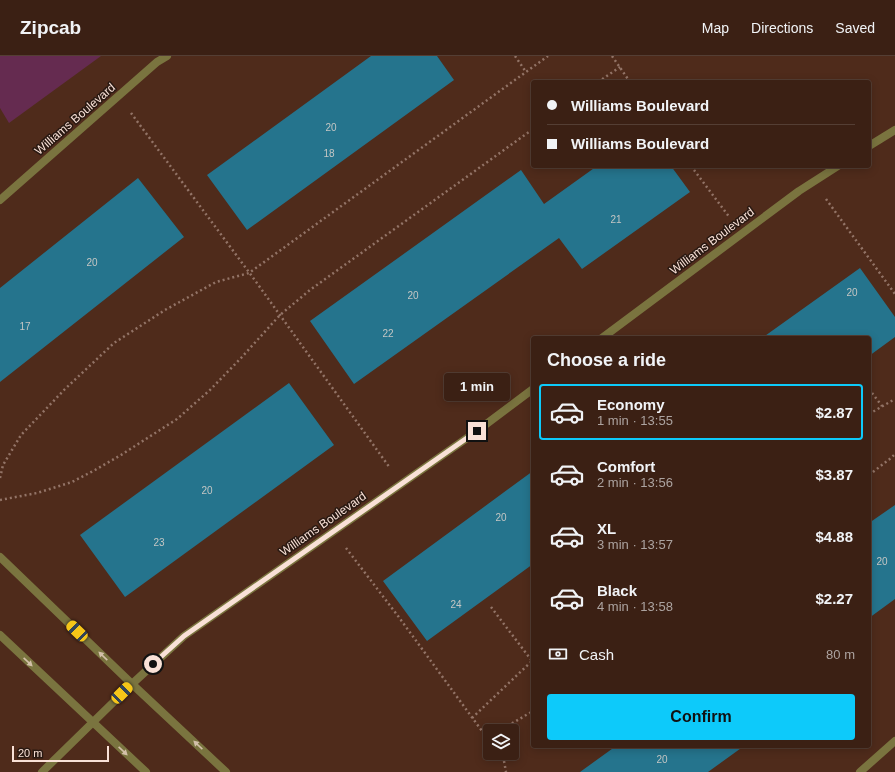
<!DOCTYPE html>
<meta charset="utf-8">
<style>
body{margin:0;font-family:Helvetica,sans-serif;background:#462d22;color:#f1f3f6;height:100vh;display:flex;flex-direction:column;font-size:15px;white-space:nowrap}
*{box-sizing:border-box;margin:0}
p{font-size:13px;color:#aca3a0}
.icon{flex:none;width:22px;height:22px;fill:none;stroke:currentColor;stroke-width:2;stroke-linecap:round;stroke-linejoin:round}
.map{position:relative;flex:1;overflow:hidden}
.side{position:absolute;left:531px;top:280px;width:340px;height:412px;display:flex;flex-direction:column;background:#3b2014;border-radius:4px;box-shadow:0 2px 10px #0003,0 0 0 1px #543e34}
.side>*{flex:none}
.top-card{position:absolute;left:531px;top:24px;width:340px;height:88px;border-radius:4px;box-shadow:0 2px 10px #0003,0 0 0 1px #543e34;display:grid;align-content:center;height:88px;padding:0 16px;background:#3b2014}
.tools{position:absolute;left:483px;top:668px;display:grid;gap:8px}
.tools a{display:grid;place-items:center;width:36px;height:36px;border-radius:4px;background:#3b2014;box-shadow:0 2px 10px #0003,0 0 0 1px #543e34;font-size:20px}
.scale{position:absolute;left:12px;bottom:10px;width:97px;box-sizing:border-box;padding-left:4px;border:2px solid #f9e1d7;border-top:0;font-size:11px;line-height:14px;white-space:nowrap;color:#f9e1d7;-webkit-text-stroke:3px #291912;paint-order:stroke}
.end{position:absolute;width:18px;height:18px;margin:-9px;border:5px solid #f9e1d7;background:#111;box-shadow:0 0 0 2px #111}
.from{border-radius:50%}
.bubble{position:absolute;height:28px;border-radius:4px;background:#3b2014;box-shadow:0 2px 10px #0003,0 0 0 1px #543e34;font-size:13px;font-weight:800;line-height:28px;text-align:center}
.car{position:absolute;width:12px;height:24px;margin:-12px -6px;border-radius:5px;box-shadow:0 0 3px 1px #0007;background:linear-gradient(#f5c518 24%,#345 0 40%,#f5c518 0 76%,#345 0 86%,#f5c518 0)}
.top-card b{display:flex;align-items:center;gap:14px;height:38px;font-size:15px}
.top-card b+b{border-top:1px solid #543e34}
.top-card i{width:10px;height:10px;background:#f1f3f6}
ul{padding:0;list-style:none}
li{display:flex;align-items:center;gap:12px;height:56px;margin:0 8px 6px;padding:0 8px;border:2px solid transparent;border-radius:4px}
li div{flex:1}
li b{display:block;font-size:15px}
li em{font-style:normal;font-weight:800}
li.selected{border-color:#0dcafa}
li>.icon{width:36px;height:36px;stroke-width:1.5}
h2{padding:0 16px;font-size:18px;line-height:48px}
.pay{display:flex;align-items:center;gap:10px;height:44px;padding:0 16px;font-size:15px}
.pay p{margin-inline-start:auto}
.action{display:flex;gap:8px;margin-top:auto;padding:8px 16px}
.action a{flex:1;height:46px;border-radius:4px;background:#0dcafa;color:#111;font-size:16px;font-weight:800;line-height:46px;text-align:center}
header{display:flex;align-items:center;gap:24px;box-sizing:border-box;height:56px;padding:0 20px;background:#3b2014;border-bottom:1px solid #543e34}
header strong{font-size:19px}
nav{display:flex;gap:22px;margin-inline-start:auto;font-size:14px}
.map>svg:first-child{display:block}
.green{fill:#652b50}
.building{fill:#25748d}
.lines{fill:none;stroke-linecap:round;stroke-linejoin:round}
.path{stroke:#937467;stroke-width:2.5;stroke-dasharray:2 3;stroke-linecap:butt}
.minor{stroke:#7a743f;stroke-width:8}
.oneway{fill:#d3c0a9}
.route{stroke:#f9e1d7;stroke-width:5}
.labels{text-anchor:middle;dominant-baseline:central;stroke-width:3;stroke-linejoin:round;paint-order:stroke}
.number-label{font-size:10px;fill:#c4c6c4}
.street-label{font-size:12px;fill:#f9e1d7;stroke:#291912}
</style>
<header>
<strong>Zipcab</strong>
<nav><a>Map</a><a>Directions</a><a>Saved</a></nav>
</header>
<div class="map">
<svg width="895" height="716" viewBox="0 0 895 716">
<rect width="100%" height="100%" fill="#4f2b1b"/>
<!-- green -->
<path class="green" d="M0,0H101L9,67L0,52Z"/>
<!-- building -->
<path class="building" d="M371,0H437L454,24L247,174L207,119Z
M597,110H671L690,136L582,213L559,182L354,328L310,265L521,114L544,148Z
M138,122L184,181L0,326V232Z
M860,212L895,261V281L869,300V282H762Z
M289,327L334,389L125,541L80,479Z
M533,415V508L427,585L383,525Z
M895,449V543L869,562V467Z
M616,690H744L708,716H580Z"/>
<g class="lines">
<!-- path -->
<path class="path" d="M515,0L526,16
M612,0L630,26
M598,26L620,11
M131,57L254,223L390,412
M691,110L730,162
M826,143L895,238
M869,333L882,350
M869,358L895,343
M869,419L891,402L895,398
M0,422L3,409L21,379L65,333L114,287L165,254L216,226L249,217L548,0
M0,444L37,437L72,426L95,414L121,399L177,363L210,334L241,302L280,259L310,234L533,73
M346,492L398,560L490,686
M491,551L532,605
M472,662L533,604
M499,675L533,655
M498,697L504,705L506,716"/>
<!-- minor -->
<path class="minor" d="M869,90L895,74
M0,144L157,6L167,0
M602,282L799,135L838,110
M0,501L132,628L226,716
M0,579L146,716
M42,716L132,628L184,580L477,375L533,333
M860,716L895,685"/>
</g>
<!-- one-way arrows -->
<defs><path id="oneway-solid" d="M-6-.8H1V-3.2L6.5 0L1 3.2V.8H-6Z"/></defs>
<g class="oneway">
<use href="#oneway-solid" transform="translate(103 600) rotate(-136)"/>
<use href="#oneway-solid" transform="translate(28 606) rotate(43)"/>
<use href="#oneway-solid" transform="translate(198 689) rotate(-137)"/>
<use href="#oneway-solid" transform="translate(123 695) rotate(43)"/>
</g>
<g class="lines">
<!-- route -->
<path class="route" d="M153,608L184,580L477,375"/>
</g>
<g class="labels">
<!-- number labels -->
<g class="number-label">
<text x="331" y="71">20</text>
<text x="329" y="97">18</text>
<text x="616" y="163">21</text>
<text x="92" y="206">20</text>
<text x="852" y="236">20</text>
<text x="413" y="239">20</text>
<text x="25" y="270">17</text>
<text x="388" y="277">22</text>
<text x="207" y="434">20</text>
<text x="501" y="461">20</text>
<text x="159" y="486">23</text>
<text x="882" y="505">20</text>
<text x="456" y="548">24</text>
<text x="662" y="703">20</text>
</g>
<!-- street labels -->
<g class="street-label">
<text transform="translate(75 63) rotate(-41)">Williams Boulevard</text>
<text transform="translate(712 185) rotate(-37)">Williams Boulevard</text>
<text transform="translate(323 468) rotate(-35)">Williams Boulevard</text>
</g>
</g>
</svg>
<div class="tools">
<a><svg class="icon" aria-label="layers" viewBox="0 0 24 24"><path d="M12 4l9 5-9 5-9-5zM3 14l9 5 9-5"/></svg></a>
</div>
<div class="scale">20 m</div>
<i class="end from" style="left:153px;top:608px"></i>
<i class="end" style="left:477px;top:375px"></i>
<div class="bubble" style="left:444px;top:317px;width:66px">1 min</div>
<i class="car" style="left:77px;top:575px;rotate:314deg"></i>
<i class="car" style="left:122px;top:637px;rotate:45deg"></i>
<div class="top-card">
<b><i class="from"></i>Williams Boulevard</b>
<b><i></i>Williams Boulevard</b>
</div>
<section class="side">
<h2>Choose a ride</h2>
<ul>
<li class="selected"><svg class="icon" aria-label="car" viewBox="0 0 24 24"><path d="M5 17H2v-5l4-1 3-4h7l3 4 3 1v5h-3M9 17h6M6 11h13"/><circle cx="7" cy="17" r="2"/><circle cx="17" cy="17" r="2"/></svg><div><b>Economy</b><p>1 min · 13:55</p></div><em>$2.87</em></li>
<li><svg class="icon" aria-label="car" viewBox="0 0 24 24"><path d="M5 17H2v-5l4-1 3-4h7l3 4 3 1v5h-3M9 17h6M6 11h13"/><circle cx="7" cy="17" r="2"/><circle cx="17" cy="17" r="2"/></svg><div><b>Comfort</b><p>2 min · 13:56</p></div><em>$3.87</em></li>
<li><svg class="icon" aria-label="car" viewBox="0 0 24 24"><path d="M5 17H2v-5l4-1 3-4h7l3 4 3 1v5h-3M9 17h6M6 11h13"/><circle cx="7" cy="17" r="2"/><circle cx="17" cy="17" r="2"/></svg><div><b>XL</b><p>3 min · 13:57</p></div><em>$4.88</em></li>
<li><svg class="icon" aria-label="car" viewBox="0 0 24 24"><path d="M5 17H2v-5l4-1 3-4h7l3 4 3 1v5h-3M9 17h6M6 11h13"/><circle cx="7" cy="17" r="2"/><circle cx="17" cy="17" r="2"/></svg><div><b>Black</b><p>4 min · 13:58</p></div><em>$2.27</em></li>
</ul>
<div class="pay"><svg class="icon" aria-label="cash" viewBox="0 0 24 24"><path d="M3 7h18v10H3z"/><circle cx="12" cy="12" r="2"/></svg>Cash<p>80 m</p></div>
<div class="action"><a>Confirm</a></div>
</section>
</div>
